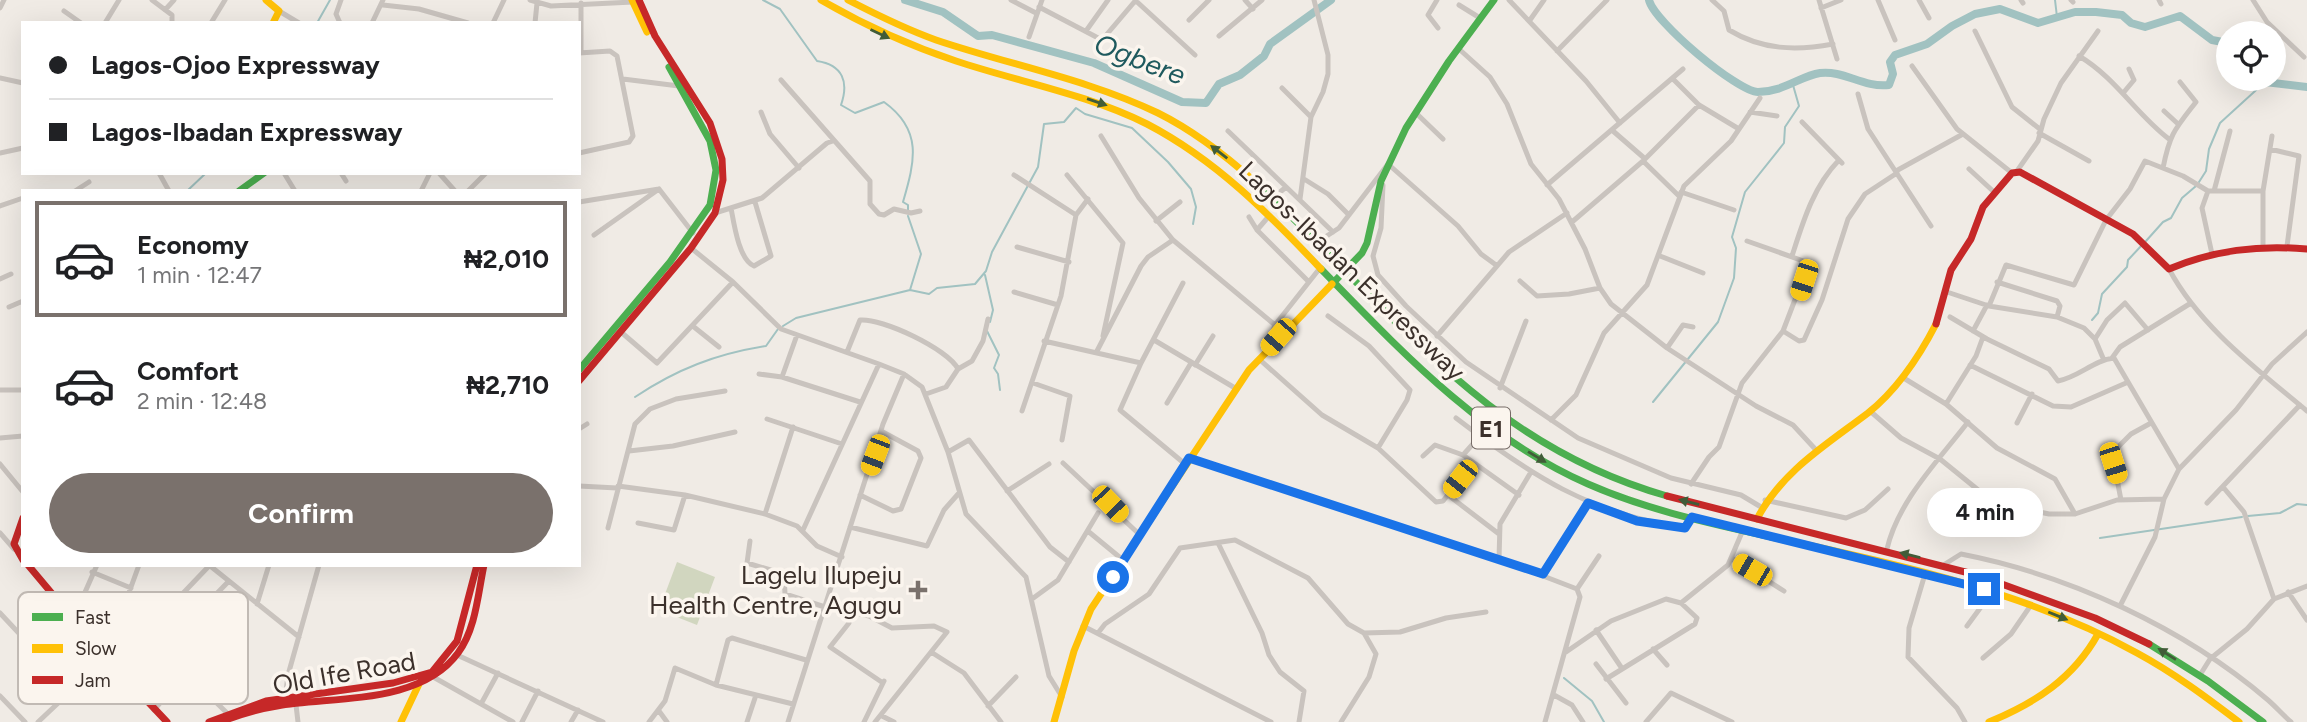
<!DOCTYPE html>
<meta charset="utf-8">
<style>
body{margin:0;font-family:Figtree,sans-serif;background:#f2f2f2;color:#202124;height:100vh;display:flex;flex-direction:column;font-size:26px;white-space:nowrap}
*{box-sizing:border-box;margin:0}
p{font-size:23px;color:#757577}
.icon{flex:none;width:38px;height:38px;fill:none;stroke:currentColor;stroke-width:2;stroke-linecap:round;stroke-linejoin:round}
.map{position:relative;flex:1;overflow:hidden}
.sheet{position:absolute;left:21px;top:189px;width:560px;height:378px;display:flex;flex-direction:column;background:#fff;border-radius:0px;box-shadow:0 7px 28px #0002}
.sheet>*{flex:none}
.guide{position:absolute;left:21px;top:21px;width:560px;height:154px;border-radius:0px;box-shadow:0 7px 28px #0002;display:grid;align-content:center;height:154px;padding:0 28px;background:#fff}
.tools{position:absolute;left:2216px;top:21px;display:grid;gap:14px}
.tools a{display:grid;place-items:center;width:70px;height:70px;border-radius:50%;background:#fff;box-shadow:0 7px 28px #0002;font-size:35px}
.end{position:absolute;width:32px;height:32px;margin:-16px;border:9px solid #1a73e8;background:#fff;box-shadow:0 0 0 4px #fff}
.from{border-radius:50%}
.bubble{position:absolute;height:49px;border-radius:24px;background:#fff;box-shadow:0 7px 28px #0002;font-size:23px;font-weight:700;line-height:49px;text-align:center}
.car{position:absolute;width:21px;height:42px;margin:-21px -10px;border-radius:9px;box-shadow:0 0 5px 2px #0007;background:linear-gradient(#f5c518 24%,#345 0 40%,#f5c518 0 76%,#345 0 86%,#f5c518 0)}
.guide b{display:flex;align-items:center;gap:24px;height:66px;font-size:26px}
.guide b+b{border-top:2px solid #e0e0e0}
.guide i{width:18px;height:18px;background:#202124}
ul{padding:12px 0 0;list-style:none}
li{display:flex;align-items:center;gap:21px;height:116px;margin:0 14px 10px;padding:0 14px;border:4px solid transparent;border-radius:0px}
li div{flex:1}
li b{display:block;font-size:26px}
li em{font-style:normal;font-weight:700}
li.current{border-color:#7a716c}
li>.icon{width:63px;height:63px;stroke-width:1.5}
.button{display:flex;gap:14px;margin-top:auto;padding:14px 28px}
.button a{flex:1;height:80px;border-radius:42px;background:#7a716c;color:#fff;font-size:28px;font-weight:700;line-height:80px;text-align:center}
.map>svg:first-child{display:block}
.green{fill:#d1d6bf}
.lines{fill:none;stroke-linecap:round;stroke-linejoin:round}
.stream{stroke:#a1c2c1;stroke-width:2}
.river{stroke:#a1c2c1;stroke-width:8}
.street{stroke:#c9c3be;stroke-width:5}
.fast{stroke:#4caf50;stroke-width:7}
.slow{stroke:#ffc107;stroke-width:7}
.jam{stroke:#c62828;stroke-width:7}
.oneway{fill:#415c38}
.route{stroke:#1a73e8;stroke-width:9}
.poi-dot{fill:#7a716c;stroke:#fbf5ee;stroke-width:2.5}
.labels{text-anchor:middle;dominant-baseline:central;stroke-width:7;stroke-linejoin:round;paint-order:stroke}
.shield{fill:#fbf5ee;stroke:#756b66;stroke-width:2}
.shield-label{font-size:24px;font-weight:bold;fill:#3b302b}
.street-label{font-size:26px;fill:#3b302b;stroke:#fbf5ee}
.poi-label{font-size:26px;fill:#3b302b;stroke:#fbf5ee;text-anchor:end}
.water-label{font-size:28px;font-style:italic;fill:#1f5a5e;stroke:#fbf5ee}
.key{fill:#fbf5ee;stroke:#c1bab4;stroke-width:2}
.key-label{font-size:19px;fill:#3b302b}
</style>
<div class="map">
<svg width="2307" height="722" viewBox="0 0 2307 722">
<rect width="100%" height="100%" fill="#f0ebe5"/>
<!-- green -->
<path class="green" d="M677,562L715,577L697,625L659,610Z"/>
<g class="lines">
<!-- stream -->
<path class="stream" d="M763,0L780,9L817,61C843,65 849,82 841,105L855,113L884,102C923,130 915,161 903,202L908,205V210
M2055,0L2057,17
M317,23L330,0
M2199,182L2206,171L2209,149L2220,123L2265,82
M187,191L206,173
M908,216L921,254L910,290
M2146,241L2163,222L2171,218L2182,198L2196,186
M985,275L993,310L990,322
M2092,320L2098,313L2102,294L2127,267L2128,260L2142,245
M783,326L796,318L910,290L929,294L937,288L975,284L986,271L992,252L1038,167L1044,124L1064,122L1076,108L1085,114L1132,128L1168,162L1191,189L1196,207L1193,224
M987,331L999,355L994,368L998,374L1000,390
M635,397C677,369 716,354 766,346L778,329
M1653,402L1718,322L1734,278L1736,248L1732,237L1745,192L1784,143L1785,127L1799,106L1793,85
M2248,516L2280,513L2297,504L2307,505
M2100,538L2242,517
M1564,678L1592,701L1604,722"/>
<!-- river -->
<path class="river" d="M905,0L943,12L978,36L992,35L1094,63L1182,102L1206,103L1219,84L1240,75L1264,56L1270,44L1331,0
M1649,0C1654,22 1738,92 1758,92C1784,92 1800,76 1820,73C1844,70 1863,88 1889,85L1893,74L1890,62L1895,55L1927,44L1952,26L1975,14L2000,9L2038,23L2075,12H2096L2122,15L2131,23L2145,27L2180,16L2212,40L2228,43
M2262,79L2265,82L2307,87"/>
<!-- street -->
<path class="street" d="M152,0L172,15V23
M530,0L551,6L633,2
M1011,0L1036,13
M1245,0L1253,9
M1437,0L1428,15L1438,28
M1509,0L1586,81L1620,123
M1712,0L1724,11L1729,30C1762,50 1796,51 1833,44
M1819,0L1837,59
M1878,0L1895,40
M1919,0L1929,18
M2021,0L2023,3
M2071,0L2073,2
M2159,0L2161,4
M2253,0L2267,22L2304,57
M1136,1L1195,55
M383,5L419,9L468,23
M1459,5L1480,18
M1039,7L1102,40L1136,0
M0,8L4,0
M1821,8L1841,0
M165,10L174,0
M64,11L81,23
M279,11L299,23
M1189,20L1209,0
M1530,20L1544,0
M105,23L119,0
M211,23L225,0
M340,23L336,14L341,0
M372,23L383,0
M493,23L504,0
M535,23L537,3
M1086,31L1108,0
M1975,31L2012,107L2041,130
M1219,36L1262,0
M1029,37L1042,0
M1459,49L1490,77L1507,104L1531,164L1559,199L1585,249L1600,288L1611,304L1667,348L1756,406L1793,425L1817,451
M1557,51L1607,0
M579,53L610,51L617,56L633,136L629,142L579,153
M581,53V3
M2079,56C2116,78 2136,114 2169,139
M1912,66L1957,129L2012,173
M0,78L23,83
M623,79L679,86
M1673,79L1699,105L1739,129
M781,80L870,181V204L879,214L884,215L894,209L911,213L920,211
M1282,88L1311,117
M2124,92L2134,80L2129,69
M1858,94L1868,129L1931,226
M2164,111L2177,123
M761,112L770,134L799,168
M1750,112L1777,116
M1417,114L1443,139
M1802,122L1842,163
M1228,131L1333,232
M1613,131L1643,157
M2039,133L2089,161
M1101,136L1139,198L1173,240L1275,325
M2270,149L2299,156L2287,246
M0,153L23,148
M1643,161L1679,196
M2163,168C2170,133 2175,129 2196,102L2180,82
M1969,169L1994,192
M1896,171L1963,134
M2017,171L2038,141L2044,119L2061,83L2098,31
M159,173L169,191
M284,173L295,191
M341,173L346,181
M439,173L455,191
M1014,175L1076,215
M1067,175L1123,243L1103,336
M1304,179L1328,194L1349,215
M1383,185L1381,228L1373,256L1378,275L1406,306L1466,362L1578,438L1671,478L1741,495L1761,507
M1547,185L1683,69
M75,191L89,182
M421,191L430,173
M468,191L486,173
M2208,191L2202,208L2212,254
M2214,191L2230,131
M1681,192L1734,210
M1272,199L1286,187
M1300,199L1311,117L1323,92L1328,74V55L1314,0
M579,202L659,189L693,233
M0,206L23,198
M731,208C734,224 739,260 754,266L771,256L755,202
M715,213L762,198L827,143L833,141
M1249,217L1257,230L1308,281
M1156,221L1180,202
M1572,222L1643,161L1699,105
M1257,230L1269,216
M594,235L659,189
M1316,243L1339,228L1388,164L1458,226L1481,254L1496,265
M2263,246V191L2272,136
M1017,247L1069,262
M691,248L733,282L781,329L879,364L904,374L922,387L948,452L966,514L1026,577L1049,676L1062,697
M1660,256L1703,273
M1792,256C1803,222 1813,187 1839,160
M2169,269C2200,327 2257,369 2307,411
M0,279L11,274
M1520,281L1537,296L1569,294L1600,288
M1997,282L2057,301L2060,306L2057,317
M1183,283L1141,363L1120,410L1185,464
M1014,292L1058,305
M1947,292L1989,306L2057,317L2084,328L2095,339L2103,358
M1989,306L2006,265L2074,285L2106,220L2130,189L2145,161L2183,176L2208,191H2263
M9,307L23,301
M1328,316L1369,346L1410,390L1407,400L1378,448
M1950,317L1987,339L2049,369L2058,381C2079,377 2094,360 2114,358L2179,469
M694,327L719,347
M1783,331L1799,341L1804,340L1822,300L1848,219L1865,194L1897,173
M1973,331L1987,305
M621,332L657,363L733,282
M1437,336L1509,252L1567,213
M2095,339L2107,320L2125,303L2148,330
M1154,340L1235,388
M1044,341L1141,363
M1667,348L1683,325L1693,327
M1097,351L1141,266L1148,257L1173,240
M1266,351L1275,325L1320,268
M847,352L860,320C882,318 948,349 958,369
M2112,358L2120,347L2191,303
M1259,359L1322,415L1378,448L1436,502L1443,501L1473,463
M1195,365L1213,336
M1970,365L2053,406L2071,407L2126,383
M759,374L782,377L860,402
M782,377L797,335
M1902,377L1946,404L1997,448L2055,479L2075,514
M1033,383L1070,396L1062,440
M1500,388L1526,321
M0,390H23
M926,394L946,387L958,369L972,361L983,341L988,319
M1167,403L1191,363
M1946,404L1976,356L1983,337
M1022,411L1061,296L1076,215L1088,199
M1870,411L1901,438L1940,459L1993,502L2049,514H2075L2117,500L2164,499
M1456,418C1530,475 1590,514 1685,528L1692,517
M767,419L842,444
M1551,420L1576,395L1604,333L1647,285L1684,186L1731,141L1760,98
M2017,423L2032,394
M579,429L587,424
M0,438L23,436
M629,451L673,446L735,432
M948,452L969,440L1050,547L1069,562
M1463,455L1480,436
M1423,456L1435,445L1463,455L1519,495
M1189,458L1499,559L1577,589
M1063,463L1140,535
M0,464L23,492
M1691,484L1709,457L1719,447L1742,383L1783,331L1809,263L1747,241
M579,486L617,488
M618,486L685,495L765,514L797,526L817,546L842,557
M2223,487L2244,512L2274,599
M1007,491L1049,464
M860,495L893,511L901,509L921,458L918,451L881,431
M1448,495L1499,534
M1765,500L1846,518L1865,510L1888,489
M2121,500L2112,453L2131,434L2151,423
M2207,503L2300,405
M765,514L793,427
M638,523L674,530L685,495
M850,527L927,546L944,510L959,493
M608,528L635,424L650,409L676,399L725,391
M803,530L879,364
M1089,532L1123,560
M0,533L14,549
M750,541L747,563L784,574L785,594L825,607
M1219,545L1262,633L1269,655L1280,672L1304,691L1299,722
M1887,549C1898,501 1938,461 1968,422
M1732,558L1784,591
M1499,559L1500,524L1531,472
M1945,564L1961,554C2069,575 2184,628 2268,700C2276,707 2283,715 2291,722
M209,565L299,637
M92,572L131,588
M1543,574L1588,503
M1925,574L1909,628L1908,657L1957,708L1965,722
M1577,589L1599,556
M2288,592L2307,620
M127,598L139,565
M1032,599L1058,580L1098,513
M257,604L269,565
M826,606L869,616L892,628L934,626L947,632L875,722
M2120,606L2155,537L2164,499L2179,469L2236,410L2272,364L2307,332
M845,609L849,623L830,647L883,683
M0,613L72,690
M132,620L227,713
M1083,626L1271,722
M1967,626L1992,592
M1596,630L1621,667
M1098,633L1105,624L1149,594L1180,548L1235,540L1308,578L1348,624L1364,633L1400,632L1446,618L1486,612
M149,636L167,610L209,566
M90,637L82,599L97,565
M1653,649L1667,665
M931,652L964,673L1001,722
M1566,652L1611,621L1666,599L1681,603L1728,565L1743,530
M165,653L186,625L228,582
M457,655L603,722
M1983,658L2011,634L2031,605
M1596,664L1626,703
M2200,675L2210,659L2247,629L2274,599L2307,586
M435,678L513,722
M1606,679L1695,624L1697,618L1681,603
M716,685L728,640L732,638L806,660
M1554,695L1572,705L1583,722
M0,696L25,722
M285,699L288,675L319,565
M481,704L498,673
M296,705L298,722
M988,706L1016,677
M154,710L172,689L194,679
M659,711L667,722
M882,716L894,722
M38,722L72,690L101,652
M522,722L538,691
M571,722L578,710
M649,722L665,701L675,668L716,685L793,704
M747,722L756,695
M788,722L883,424L904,374
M864,722L884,681
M1341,722L1369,677L1376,654L1364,633
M1545,722L1580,597L1577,589
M1646,722L1671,693L1732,722"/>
<!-- fast -->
<path class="fast" d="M1254,181C1389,305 1480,443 1667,496
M239,191L264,173
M1321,269C1401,351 1481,437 1588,484C1647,510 1709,523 1771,537
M1332,284L1362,253L1367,243L1381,181L1406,128L1449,61L1494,0
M579,370L670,262L710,205L716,170L710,141L669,67
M2149,644L2208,681L2263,722"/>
<!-- slow -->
<path class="slow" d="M266,0L279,11L273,23
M632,0L647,32
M821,0C864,25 908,45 956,61C1019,82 1087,94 1147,124C1216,160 1268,213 1321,269
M848,0C877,15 905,29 936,40C1010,65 1087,79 1158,113C1194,131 1225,155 1254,181
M1757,519C1782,471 1826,445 1868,413C1898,389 1919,357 1936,324
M1771,537C1895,564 2026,591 2137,653C2174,673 2206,697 2239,722
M401,722L419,684
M1054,722L1074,651L1091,609L1249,370L1332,284
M1989,722C2035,703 2073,679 2098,634"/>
<!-- jam -->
<path class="jam" d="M1936,324L1951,270L1971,239L1983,207L2012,173L2020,172L2133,234L2169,269C2214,250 2258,245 2307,249
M579,381L691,248L715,213L723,180L722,159L710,123L655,36L639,0
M1667,496L1977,575L2095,618L2149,644
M23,518L14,544L23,560
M28,565L101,652L167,722
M209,722L266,701L393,683L432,672L457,641L477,565
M220,722C239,715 257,709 277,706C334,696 420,705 458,653C476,629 478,593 484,565"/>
</g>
<!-- one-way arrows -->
<defs><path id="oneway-solid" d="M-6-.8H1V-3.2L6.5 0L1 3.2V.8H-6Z" transform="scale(1.75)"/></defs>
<g class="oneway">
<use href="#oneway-solid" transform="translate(880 34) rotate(25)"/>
<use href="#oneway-solid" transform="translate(1097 102) rotate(19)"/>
<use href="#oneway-solid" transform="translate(1219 152) rotate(-142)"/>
<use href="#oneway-solid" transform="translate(1537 457) rotate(31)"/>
<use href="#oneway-solid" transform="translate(1689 502) rotate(-166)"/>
<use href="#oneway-solid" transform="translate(1910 555) rotate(-166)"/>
<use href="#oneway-solid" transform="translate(2058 616) rotate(22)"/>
<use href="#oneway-solid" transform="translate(2167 654) rotate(-148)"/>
</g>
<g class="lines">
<!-- route -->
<path class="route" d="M1113,577L1189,458L1543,574L1588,503L1637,521L1685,528L1692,517L1984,589"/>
</g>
<!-- markers -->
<path class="poi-dot" d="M914.5 579.5h7v7h7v7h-7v7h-7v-7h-7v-7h7z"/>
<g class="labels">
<!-- shield labels -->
<rect class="shield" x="1472" y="407.5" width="38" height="41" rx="5"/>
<g class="shield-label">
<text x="1491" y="428">E1</text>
</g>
<!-- street labels -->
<g class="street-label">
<text transform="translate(1352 271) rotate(44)">Lagos-Ibadan Expressway</text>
<text transform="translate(344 673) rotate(-10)">Old Ife Road</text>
</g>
<!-- poi labels -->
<g class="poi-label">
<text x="902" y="575">Lagelu Ilupeju<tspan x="902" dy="30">Health Centre, Agugu</tspan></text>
</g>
<!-- water labels -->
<g class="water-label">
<text transform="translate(1140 59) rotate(21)">Ogbere</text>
</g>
</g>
<!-- legend -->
<rect x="18" y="592" width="230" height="112" rx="10" class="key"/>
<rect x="32" y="613" width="31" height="8" fill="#4caf50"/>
<rect x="32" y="644" width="31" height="9" fill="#ffc107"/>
<rect x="32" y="676" width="31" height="8" fill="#c62828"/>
<g class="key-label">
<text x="75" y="624">Fast</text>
<text x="75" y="655">Slow</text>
<text x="75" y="687">Jam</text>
</g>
</svg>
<div class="tools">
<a><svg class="icon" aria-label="locate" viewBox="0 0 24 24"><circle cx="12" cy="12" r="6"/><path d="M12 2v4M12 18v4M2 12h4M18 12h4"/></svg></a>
</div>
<i class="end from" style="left:1113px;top:577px"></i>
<i class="end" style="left:1984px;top:589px"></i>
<div class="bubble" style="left:1927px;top:488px;width:116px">4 min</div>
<i class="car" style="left:1804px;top:280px;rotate:198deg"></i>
<i class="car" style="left:1278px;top:337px;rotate:221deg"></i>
<i class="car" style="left:875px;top:455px;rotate:201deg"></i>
<i class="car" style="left:2113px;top:463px;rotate:162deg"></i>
<i class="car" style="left:1460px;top:479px;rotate:218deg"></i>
<i class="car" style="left:1110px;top:504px;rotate:136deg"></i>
<i class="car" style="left:1752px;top:570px;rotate:300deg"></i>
<div class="guide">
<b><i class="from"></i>Lagos-Ojoo Expressway</b>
<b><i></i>Lagos-Ibadan Expressway</b>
</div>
<section class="sheet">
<ul>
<li class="current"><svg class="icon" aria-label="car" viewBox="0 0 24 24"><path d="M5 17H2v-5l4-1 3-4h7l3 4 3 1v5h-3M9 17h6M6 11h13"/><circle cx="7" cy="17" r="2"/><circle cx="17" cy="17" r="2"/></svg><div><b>Economy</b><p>1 min · 12:47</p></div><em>₦2,010</em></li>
<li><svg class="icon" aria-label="car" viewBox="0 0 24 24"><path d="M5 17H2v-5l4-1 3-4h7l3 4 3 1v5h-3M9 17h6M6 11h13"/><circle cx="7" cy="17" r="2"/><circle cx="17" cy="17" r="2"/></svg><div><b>Comfort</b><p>2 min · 12:48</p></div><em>₦2,710</em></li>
</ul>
<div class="button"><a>Confirm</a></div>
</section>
</div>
